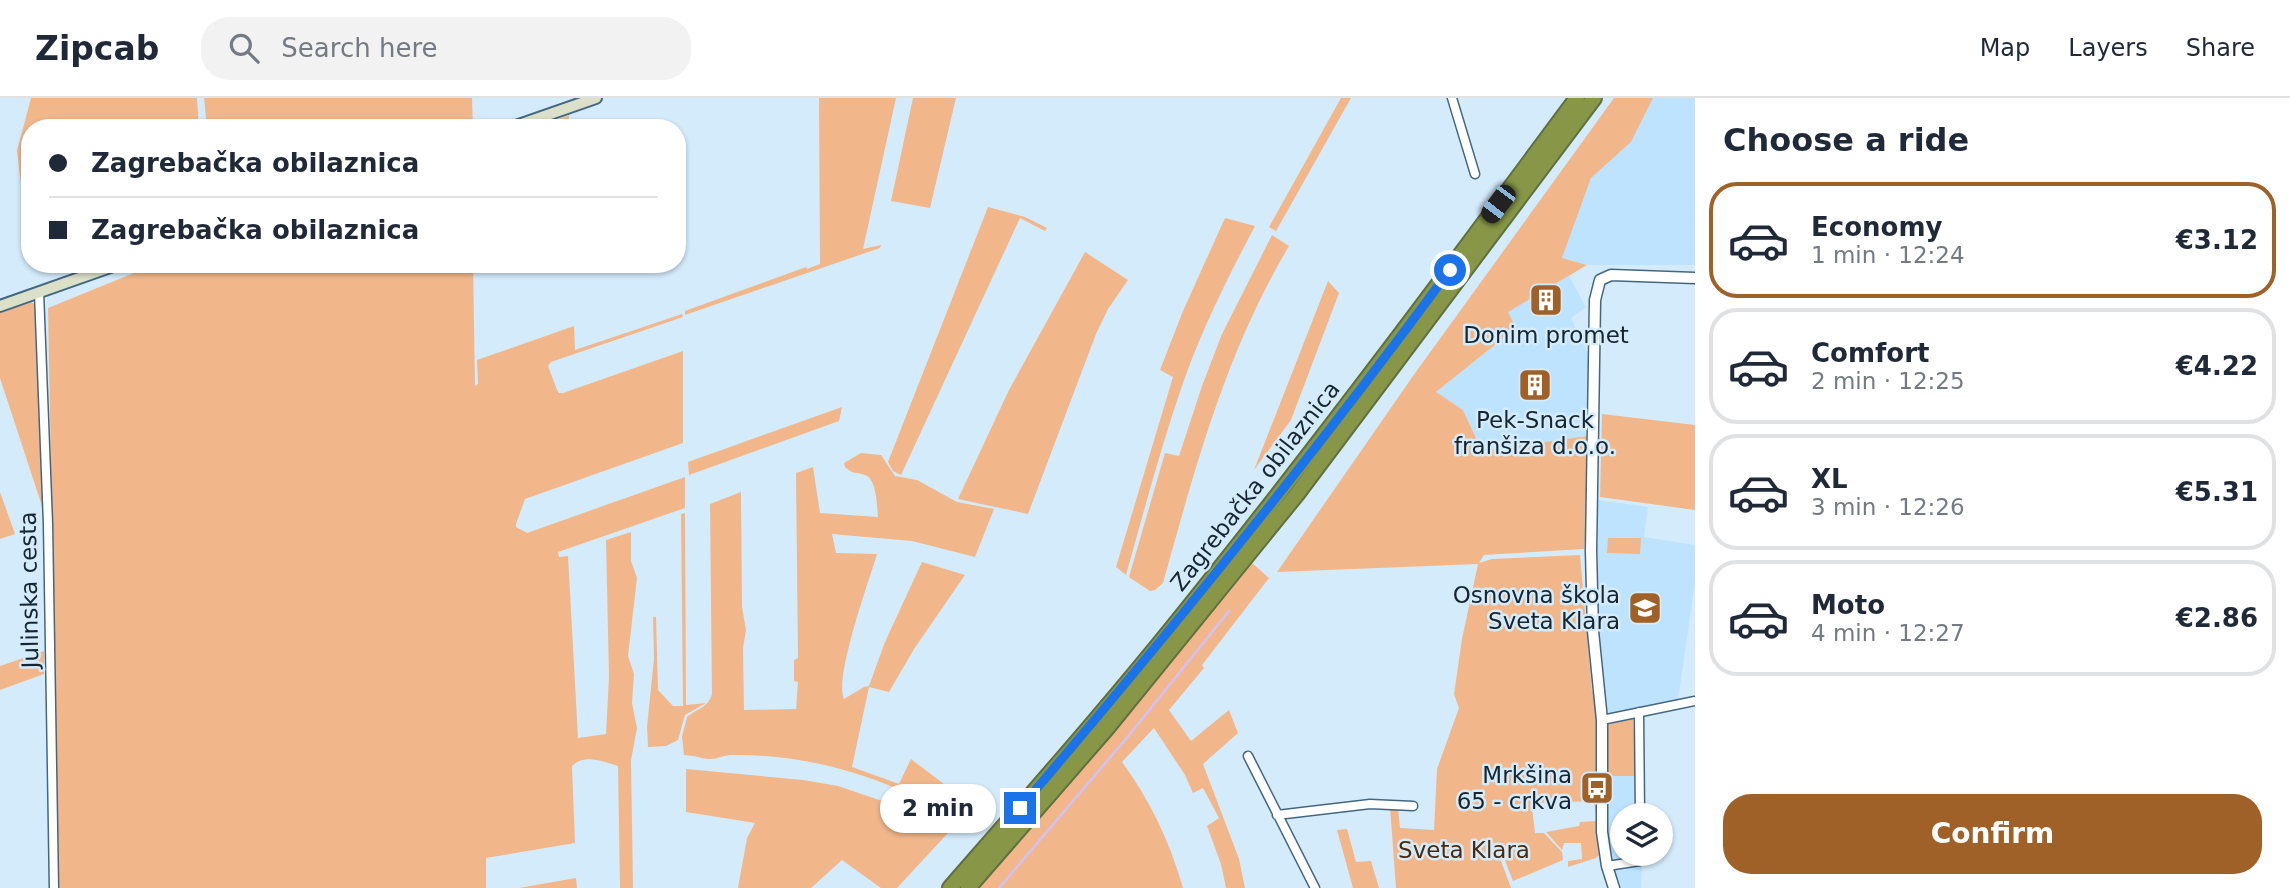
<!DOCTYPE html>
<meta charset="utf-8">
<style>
body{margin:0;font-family:"DejaVu Sans",sans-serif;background:#f2f2f3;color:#1f2937;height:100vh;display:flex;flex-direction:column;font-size:26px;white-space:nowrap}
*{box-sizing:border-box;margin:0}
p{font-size:23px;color:#747a83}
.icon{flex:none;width:38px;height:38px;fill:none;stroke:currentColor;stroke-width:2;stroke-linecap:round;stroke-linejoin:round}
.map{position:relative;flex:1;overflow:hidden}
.sheet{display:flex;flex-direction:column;background:#fff;width:595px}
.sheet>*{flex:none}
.top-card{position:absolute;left:21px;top:21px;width:665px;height:154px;border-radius:28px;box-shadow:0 2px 5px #0004;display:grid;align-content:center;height:154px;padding:0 28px;background:#fff}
.buttons{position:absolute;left:1610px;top:705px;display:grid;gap:14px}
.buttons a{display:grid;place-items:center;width:63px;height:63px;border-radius:50%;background:#fff;box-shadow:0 2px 5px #0004;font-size:35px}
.end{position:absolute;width:32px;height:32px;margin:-16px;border:9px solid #1a73e8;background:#fff;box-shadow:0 0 0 4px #fff}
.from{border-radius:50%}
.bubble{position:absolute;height:49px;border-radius:24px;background:#fff;box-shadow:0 2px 5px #0004;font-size:23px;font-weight:600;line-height:49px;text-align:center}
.car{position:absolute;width:21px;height:42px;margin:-21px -10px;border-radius:9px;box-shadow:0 0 5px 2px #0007;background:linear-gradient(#222 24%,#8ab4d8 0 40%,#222 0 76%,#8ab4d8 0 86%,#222 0)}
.top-card b{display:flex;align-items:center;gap:24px;height:66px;font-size:26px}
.top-card b+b{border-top:2px solid #e0e1e3}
.top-card i{width:18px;height:18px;background:#1f2937}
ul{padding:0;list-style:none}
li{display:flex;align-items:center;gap:21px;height:116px;margin:0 14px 10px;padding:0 14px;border:4px solid #e0e1e3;border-radius:28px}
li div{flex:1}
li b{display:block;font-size:26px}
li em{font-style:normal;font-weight:600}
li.selected{border-color:#a06128}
li>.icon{width:63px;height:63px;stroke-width:1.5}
h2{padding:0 28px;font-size:32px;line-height:84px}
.cta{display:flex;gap:14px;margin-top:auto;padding:14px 28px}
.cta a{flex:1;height:80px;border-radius:28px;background:#a06128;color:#fff;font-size:28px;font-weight:600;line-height:80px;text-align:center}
header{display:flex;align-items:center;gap:42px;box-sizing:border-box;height:98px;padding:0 35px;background:#fff;border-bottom:2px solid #e0e1e3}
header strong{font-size:33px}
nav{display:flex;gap:38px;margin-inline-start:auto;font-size:24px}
.search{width:490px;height:63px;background:#f2f2f3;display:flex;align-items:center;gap:18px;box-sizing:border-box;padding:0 24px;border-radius:28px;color:#747a83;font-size:26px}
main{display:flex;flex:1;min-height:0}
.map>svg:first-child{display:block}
.built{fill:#bee3fe}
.green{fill:#f1b78a}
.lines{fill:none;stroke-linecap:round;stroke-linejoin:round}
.stream{stroke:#d2c1f8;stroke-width:2.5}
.minor-casing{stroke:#446780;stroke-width:11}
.tertiary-casing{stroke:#446780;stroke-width:13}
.secondary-casing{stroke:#446780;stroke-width:14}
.motorway-casing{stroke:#5f6f3f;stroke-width:18}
.minor{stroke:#fff;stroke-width:8}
.tertiary{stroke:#fff;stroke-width:10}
.secondary{stroke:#dbe0c8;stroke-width:10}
.motorway{stroke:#879747;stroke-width:14}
.route{stroke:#1a73e8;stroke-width:9}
.labels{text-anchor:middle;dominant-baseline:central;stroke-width:5;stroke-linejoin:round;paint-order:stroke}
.poi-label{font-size:23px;fill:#16252f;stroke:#d4ebfc}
.street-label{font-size:23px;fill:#16252f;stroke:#d4ebfc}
.park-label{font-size:23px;fill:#4a2a0d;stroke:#d4ebfc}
</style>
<header>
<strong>Zipcab</strong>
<div class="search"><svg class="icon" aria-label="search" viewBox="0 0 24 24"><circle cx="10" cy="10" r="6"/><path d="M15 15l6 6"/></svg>Search here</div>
<nav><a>Map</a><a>Layers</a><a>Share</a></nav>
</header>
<main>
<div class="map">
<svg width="1695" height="790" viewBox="0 0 1695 790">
<rect width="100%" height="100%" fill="#d4ebfc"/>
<!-- built -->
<path class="built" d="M1653,0H1695V167H1587L1562,160L1591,80L1631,44Z
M1569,178L1586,209L1571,220L1589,257L1587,338L1482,353L1463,312L1436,294L1516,230L1507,214Z
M1598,402L1648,409L1644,439L1695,447V484L1678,602L1609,618L1599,537L1597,419Z
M1605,678H1637L1639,717L1622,718V756H1640V766L1642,767L1641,790H1618L1608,756Z"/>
<!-- green -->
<path class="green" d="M31,0H197L199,30H30V91L21,87L17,53Z
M204,0H472L473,30H207Z
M819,0H896L863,151L881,147L880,150L685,217V213L806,169L807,171L820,166Z
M913,0H956L930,110L891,103Z
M1341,0H1351L1276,133L1269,129Z
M1614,0H1653L1631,44L1591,80L1562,160L1587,167L1508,214L1516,230L1436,294L1463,312L1482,353L1587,338L1588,415L1584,451L1484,457L1479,465L1492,461L1580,457L1592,593L1596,595V716L1594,703L1535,705L1532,709L1535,735H1544L1562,754L1563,762L1513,783L1504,760H1500L1511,790H1396L1390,709L1398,710L1400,730L1434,732L1437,671L1459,610L1454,596L1462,541L1478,466L1277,474L1413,278Z
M569,17V30H535Z
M988,109L1025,119L1047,130L1045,133L1020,120L901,377L893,373L888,364Z
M1225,120L1255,128C1228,179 1202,231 1183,285C1161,348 1144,413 1126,477L1116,469L1173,279L1160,272L1183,213Z
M1272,137L1289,148C1226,254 1196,367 1163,485L1155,492L1150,493L1129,479L1165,355L1179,358L1202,288L1222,236Z
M1085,154L1128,182L1108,211L1096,236L1028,416L958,401L1009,292Z
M156,166H473L475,288L478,286L477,262L574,228L575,252L682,216L683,219L551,264L548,268L557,292L559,295H563L683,253V345L525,401L516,426V429L527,435L685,379V410L558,454L559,459L568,458L578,640L606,636L609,579L606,442L631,434V463L637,480L628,558L634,576L632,605L637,630L631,662L633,790H620L618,668C604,664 585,655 572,668L575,745L486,760V790H59L48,210Z
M1328,183L1339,195L1291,322L1254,372Z
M31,204L36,207L41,299L42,408L0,280V215Z
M842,309L839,323L689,377L688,364Z
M1602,316L1695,327V412L1600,399Z
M861,355L881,357L895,378L917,382L957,404L994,411L975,459L912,443L832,436L836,455L877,456C869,483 834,580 844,601L864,589L869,588L885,544L922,464L965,477L914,551L889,594L869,589L852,669L899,686L911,661L973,708L897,790H881L842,762L811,790H738L747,740L755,725L686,714V671L803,682L838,688L888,705L895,690C844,668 787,656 731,657C724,657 717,661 710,661C702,661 694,657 684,657L682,639L687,619C698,610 708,610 712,596L710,406L741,394L742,509L746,532L743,550L744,612L796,611L798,584L794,583V562L798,560L796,375L813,369L820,415L878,419C877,409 877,381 865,377C854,373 856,378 845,369L844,365Z
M0,394L15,436L0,441Z
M685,415L686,607L706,605L685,617L678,642L666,648L648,649L647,629L654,561L653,519H656L658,592L673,608H683L681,416Z
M1608,440H1641L1640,456L1607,455Z
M1252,465L1269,480L1202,567L1204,570L1169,612L1191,643L1229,612L1238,635L1203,666L1239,761L1245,790H1226L1221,766L1207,728L1219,720L1203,690L1193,695L1185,677L1154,630L1122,664C1150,702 1170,744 1183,790H978L1111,637Z
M44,553V576L0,592V568Z
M1633,619L1637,678H1606L1608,627Z
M1596,723L1599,757L1596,760L1568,769V763L1582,761L1581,745H1564L1562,752L1546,734L1579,728L1580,724Z
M1347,731L1356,764L1371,763L1379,790H1353L1337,732Z
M576,780L577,790H519Z"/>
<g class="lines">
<!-- stream -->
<path class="stream" d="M999,790L1130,636L1229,513"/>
<defs>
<path id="minor" d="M1452,0L1475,76
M39,194L48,426L54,790
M1639,614L1640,718
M1602,622L1695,603
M1248,658L1315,790
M1277,717L1370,706L1413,708
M1607,768L1640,763V756"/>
<path id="tertiary" d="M1614,790L1607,768L1602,734V622L1593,533L1591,453L1595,202L1600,182L1611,177L1695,180"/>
<path id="secondary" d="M510,30L596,0
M0,208L119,166"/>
<path id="motorway" d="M950,790C1032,696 1115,602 1193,504C1325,340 1451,170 1577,0
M968,790L1107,630L1297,396L1594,0"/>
</defs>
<!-- minor casing -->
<use href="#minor" class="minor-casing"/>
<!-- tertiary casing -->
<use href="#tertiary" class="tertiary-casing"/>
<!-- secondary casing -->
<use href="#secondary" class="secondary-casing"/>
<!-- motorway casing -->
<use href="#motorway" class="motorway-casing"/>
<!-- minor -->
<use href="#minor" class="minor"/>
<!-- tertiary -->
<use href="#tertiary" class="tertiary"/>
<!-- secondary -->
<use href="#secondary" class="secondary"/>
<!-- motorway -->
<use href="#motorway" class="motorway"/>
</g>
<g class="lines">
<!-- route -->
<path class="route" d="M1020,710C1170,535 1314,357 1450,172"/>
</g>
<!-- icons -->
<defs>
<symbol id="building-square" viewBox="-11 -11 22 22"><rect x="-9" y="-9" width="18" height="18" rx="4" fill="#a06128" stroke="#d4ebfc"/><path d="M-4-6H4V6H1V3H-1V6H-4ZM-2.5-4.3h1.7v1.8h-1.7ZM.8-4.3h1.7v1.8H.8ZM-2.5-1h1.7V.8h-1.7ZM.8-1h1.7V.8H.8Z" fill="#fff"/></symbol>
<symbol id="school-square" viewBox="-11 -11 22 22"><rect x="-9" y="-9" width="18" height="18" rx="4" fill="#a06128" stroke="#d4ebfc"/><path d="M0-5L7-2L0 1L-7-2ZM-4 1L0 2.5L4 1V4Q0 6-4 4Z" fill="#fff"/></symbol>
<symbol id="bus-square" viewBox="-11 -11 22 22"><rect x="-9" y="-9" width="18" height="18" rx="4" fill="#a06128" stroke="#d4ebfc"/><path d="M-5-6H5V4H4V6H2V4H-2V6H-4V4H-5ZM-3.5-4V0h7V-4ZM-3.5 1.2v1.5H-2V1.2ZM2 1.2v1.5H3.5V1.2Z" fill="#fff"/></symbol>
</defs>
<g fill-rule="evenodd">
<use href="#building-square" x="1527" y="183" width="38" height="38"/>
<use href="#building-square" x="1516" y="268" width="38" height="38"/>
<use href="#school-square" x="1626" y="491" width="38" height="38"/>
<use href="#bus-square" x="1578" y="671" width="38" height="38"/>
</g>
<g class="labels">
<!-- poi labels -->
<g class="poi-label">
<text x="1546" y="237">Donim promet</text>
<text x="1535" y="322">Pek-Snack<tspan x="1535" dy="26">franšiza d.o.o.</tspan></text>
<text x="1620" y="497" text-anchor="end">Osnovna škola<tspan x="1620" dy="26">Sveta Klara</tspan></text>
<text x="1572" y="677" text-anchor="end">Mrkšina<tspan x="1572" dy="26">65 - crkva</tspan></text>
</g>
<!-- street labels -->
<g class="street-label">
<text transform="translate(1255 388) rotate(-52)">Zagrebačka obilaznica</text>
<text transform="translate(29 492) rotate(-91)">Julinska cesta</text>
</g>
<!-- park labels -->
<g class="park-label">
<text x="1464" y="752">Sveta Klara</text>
</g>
</g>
</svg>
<div class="buttons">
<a><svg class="icon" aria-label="layers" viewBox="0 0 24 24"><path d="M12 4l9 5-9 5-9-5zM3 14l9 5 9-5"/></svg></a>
</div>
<i class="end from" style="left:1450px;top:172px"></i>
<i class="end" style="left:1020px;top:710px"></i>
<div class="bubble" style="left:880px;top:686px;width:116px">2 min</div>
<i class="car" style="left:1498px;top:106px;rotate:217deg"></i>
<div class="top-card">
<b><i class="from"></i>Zagrebačka obilaznica</b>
<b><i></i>Zagrebačka obilaznica</b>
</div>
</div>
<section class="sheet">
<h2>Choose a ride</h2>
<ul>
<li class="selected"><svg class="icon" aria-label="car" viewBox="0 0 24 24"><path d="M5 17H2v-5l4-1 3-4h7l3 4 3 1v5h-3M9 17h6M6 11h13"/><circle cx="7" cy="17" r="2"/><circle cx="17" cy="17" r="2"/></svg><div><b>Economy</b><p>1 min · 12:24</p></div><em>€3.12</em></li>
<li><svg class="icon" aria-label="car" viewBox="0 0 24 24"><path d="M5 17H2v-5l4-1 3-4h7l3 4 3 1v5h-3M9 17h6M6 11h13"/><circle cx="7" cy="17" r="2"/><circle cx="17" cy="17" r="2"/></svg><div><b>Comfort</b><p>2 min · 12:25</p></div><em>€4.22</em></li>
<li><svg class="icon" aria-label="car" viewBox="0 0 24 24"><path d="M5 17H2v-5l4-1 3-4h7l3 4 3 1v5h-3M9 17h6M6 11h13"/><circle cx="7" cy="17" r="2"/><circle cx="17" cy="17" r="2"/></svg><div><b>XL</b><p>3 min · 12:26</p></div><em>€5.31</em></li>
<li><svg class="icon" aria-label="car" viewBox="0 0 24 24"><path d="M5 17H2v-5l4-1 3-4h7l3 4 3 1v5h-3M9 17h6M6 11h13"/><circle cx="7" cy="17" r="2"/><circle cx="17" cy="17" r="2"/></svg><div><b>Moto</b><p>4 min · 12:27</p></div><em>€2.86</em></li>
</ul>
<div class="cta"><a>Confirm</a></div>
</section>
</main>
